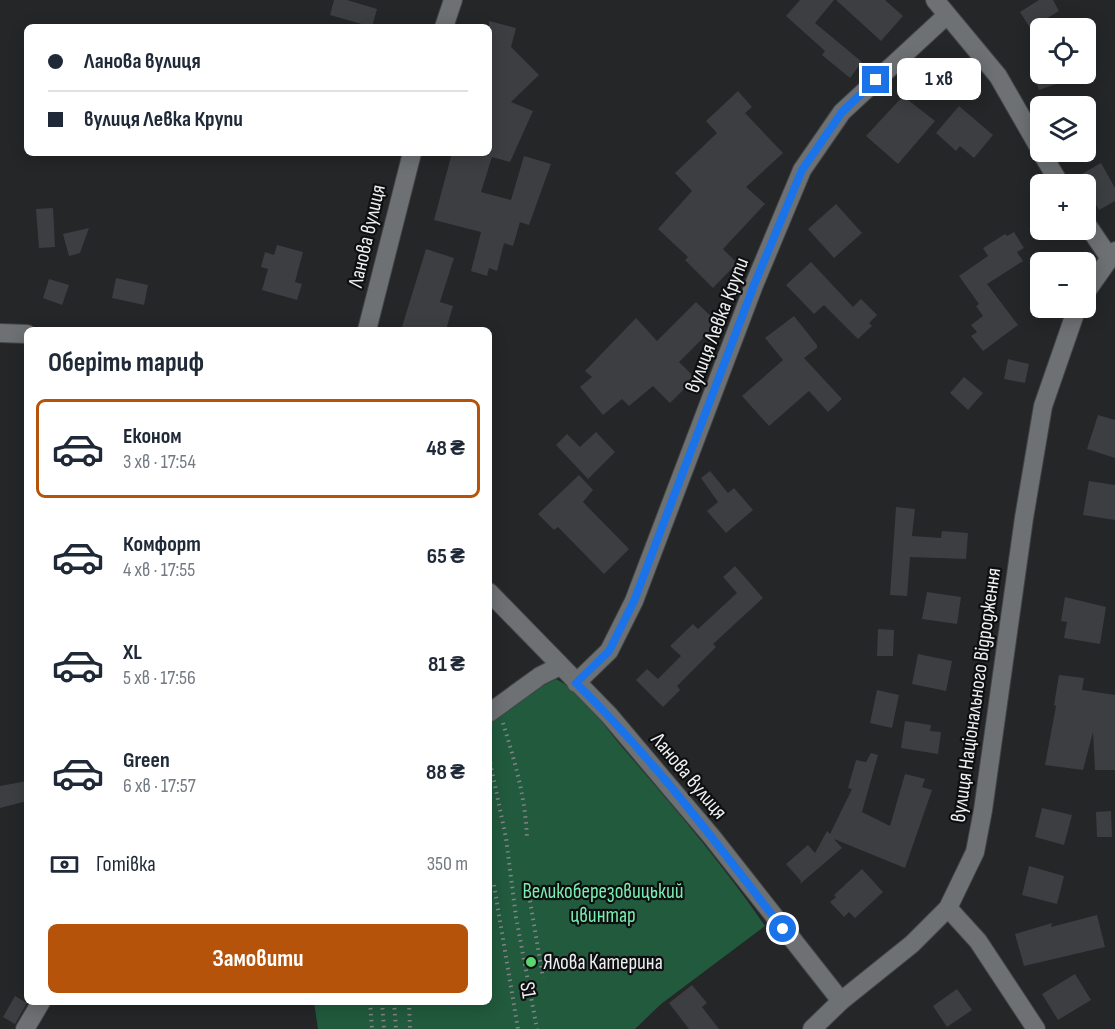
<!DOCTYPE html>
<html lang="uk">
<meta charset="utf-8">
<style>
body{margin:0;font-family:"Sofia Sans Condensed",sans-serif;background:#f6f6f7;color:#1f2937;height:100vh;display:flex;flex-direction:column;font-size:22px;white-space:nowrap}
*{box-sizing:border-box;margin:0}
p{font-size:20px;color:#747a83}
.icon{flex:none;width:33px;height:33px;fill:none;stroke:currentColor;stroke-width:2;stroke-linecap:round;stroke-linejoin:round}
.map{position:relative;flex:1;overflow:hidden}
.drawer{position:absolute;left:24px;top:327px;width:468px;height:678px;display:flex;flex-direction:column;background:#fff;border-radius:9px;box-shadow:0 3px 15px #0003}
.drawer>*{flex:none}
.hud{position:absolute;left:24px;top:24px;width:468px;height:132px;border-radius:9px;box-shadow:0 3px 15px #0003;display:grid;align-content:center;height:132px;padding:0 24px;background:#fff}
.buttons{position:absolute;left:1030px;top:18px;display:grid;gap:12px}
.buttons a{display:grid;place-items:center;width:66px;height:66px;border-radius:9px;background:#fff;box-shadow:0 3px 15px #0003;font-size:30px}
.end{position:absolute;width:27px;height:27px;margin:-14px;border:8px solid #1a73e8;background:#fff;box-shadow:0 0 0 3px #fff}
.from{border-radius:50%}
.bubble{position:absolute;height:42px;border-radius:9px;background:#fff;box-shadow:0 3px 15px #0003;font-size:20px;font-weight:700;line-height:42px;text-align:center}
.hud b{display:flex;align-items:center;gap:21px;height:57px;font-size:22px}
.hud b+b{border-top:2px solid #e0e1e3}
.hud i{width:15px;height:15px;background:#1f2937}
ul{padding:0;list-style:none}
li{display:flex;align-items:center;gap:18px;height:99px;margin:0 12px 9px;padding:0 12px;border:3px solid transparent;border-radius:9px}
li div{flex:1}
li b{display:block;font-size:22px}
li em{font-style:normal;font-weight:700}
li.on{border-color:#b45309}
li>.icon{width:54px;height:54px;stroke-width:1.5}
h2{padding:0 24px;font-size:27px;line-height:72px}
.pay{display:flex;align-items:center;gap:15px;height:66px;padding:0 24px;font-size:22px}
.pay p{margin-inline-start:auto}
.action{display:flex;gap:12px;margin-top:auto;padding:12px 24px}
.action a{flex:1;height:69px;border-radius:9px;background:#b45309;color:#fff;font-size:24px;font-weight:700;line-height:69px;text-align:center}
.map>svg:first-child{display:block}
.green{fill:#215a3d}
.building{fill:#3c3e41}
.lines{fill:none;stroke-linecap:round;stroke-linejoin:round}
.street-casing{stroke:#434547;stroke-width:20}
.secondary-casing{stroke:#434547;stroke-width:20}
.path{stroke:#818385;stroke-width:4;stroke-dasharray:1.5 4.5;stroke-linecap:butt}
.street{stroke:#6e7174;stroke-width:18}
.secondary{stroke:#6e7174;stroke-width:18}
.route{stroke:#1a73e8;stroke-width:8}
.poi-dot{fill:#5bd56e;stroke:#0e0f10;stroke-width:2}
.labels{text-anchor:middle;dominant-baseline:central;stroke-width:4.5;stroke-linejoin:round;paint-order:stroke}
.street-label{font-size:21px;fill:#edeff0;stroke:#0e0f10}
.park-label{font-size:21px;fill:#7aeeb0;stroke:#0e0f10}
.poi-label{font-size:21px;fill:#edeff0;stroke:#0e0f10;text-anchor:start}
</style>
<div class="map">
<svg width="1115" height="1029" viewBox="0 0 1115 1029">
<rect width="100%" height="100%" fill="#242628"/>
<!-- green -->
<path class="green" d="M556,679C583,693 603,724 622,747C672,805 722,863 765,926L661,1004L635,1029H318L314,1002H489V723L533,691Z"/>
<!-- building -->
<path class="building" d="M334,0H347L377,9L372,27L330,15Z
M800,0H834L815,23L862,62L850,78L822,55L825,51L786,16Z
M836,0H885L903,16L881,41Z
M1039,0H1053L1059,11L1041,22V45L1020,12Z
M489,21L516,28L511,47L539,75L511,102L533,111L510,162L492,157L481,192L511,200L524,156L551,164L529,225L520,222L513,246L504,243L497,271L489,268L487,276L471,271L481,232L434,220L452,153H489Z
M1033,74H1079V76L1039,90Z
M738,91L752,107L745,113L783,153L746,187L765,204L723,249L737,263L713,288L685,260L688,257L658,229L692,191L675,173L717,133L706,121Z
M903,96L935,121L898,164L866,136Z
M959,106L993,135L974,158L960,146L956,151L936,133Z
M1101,163L1115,188V201L1099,210L1080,175Z
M836,204L862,233L834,258L808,229Z
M53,208L55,247L39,248L36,209Z
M89,228L80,253L69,256L63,234Z
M1014,232L1024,248L1017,252L1023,261L987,284L1018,325L983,351L971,336L977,332L971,325L983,316L976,306L979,304L959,276L988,256L983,248L1005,234L1007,236Z
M277,245L303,252L295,282L302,284L297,300L262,290L268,269L261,267L265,252L274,255Z
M426,249L454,258L440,302L453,306L446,330H401Z
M811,262L853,307L861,299L877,315L869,323L872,326L858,339L824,305L814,314L786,285Z
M116,278L148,285L144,305L112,298Z
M49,279L69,285L62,305L43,298Z
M696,302L718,323L679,362L695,378L670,403L653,386L629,406L622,399L603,415L580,387L592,377L585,371L636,318L657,341Z
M794,316L817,345V348L804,358L842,399L828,412L809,391L769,426L742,396L783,360L765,338Z
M1008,359L1029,364L1025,383L1004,379Z
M964,377L983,393L968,410L950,393Z
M1098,415L1115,420V458L1087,449Z
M596,432L615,452L588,479L556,445L567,434L580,447Z
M710,471L728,493L734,488L753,510L726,533L707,511L718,502L701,478Z
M579,475L593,490L583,502L629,549L604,574L558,527L554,530L538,514Z
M1089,481L1115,485V520L1083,515Z
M896,507L915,509L912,536L941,538L942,531L968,533L966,559L910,557L907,596L890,595Z
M735,566L763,598L713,644L716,647L677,686L680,690L663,707L636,680L647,669L658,679L681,656L670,646L693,624L698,629L737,593L723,577Z
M927,592L961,597L957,624L922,619Z
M1065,597L1106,607L1100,644L1064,638L1067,622L1061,621Z
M878,629L894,630L893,656H877Z
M918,654L952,661L946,691L912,684Z
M1059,675L1084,678L1082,690L1115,695V770H1095L1093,732L1083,770L1045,765L1056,706L1054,705Z
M877,690L899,695L892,728L870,723Z
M905,721L931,725L930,731L941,732L938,754L901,748Z
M871,753L878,755L862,812L890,826L905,774L925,779L922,787L932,790L905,868L834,839L842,848L800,884L801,881L786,864L808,845L815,853L827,831L830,834L852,789L848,788L856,760L866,762Z
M27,781V801L0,808V786Z
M1042,808L1072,815L1064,845L1035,837Z
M1111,811L1112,837H1097L1096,812Z
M1029,866L1064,876L1057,904L1022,895Z
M862,869L883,892L855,918L849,912L844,917L830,902L836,897L834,895Z
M1097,915L1105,947L1024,966L1015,934L1052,923L1051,927Z
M1075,974L1091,1000L1058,1020L1042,994Z
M692,985L707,1003L702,1007L719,1029H689L669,1003Z
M957,989L972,1010L947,1027L933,1006Z
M15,996L27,1003L15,1024L3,1017Z"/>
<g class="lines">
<defs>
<path id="street" d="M935,0L998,76L1041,151
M444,27L453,0
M1041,152L1060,184
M1086,223L1109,257
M367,330L412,153
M0,333L27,334
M489,592L609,715L712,837L841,1001
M576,683L609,651L634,601L754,285L802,170L842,112L947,15
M489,713L540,676L560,666
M948,908L978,941L1036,1029
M25,1029L41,1002"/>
<path id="secondary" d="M1086,292L1115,251
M812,1029L841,1001L912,944L948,908L975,852L983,810L1024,518L1043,406L1077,308"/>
</defs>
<!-- street casing -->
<use href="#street" class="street-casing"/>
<!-- secondary casing -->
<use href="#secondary" class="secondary-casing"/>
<!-- path -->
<path class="path" d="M503,723C515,762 526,799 527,840
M489,757L506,838L516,917L537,1029
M494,885L518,1029
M529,895L543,978
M370,1002L372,1029
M382,1002L384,1029
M394,1002L396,1029
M409,1002L410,1029"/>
<!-- street -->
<use href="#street" class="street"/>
<!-- secondary -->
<use href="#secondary" class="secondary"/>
</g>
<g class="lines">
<!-- route -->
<path class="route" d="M783,929C718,845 653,758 576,683L609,651L634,601L754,285L802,170L842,112L876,80"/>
</g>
<!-- markers -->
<circle class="poi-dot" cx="531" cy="962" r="6"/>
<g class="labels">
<!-- street labels -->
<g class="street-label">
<text transform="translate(367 236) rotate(-77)">Ланова вулиця</text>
<text transform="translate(717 325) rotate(-69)">вулиця Левка Крупи</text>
<text transform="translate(976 695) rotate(-82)">вулиця Національного Відродження</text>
<text transform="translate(689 776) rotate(50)">Ланова вулиця</text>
<text transform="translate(528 990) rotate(81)">S1</text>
</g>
<!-- park labels -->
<g class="park-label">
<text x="603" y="891">Великоберезовицький<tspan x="603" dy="24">цвинтар</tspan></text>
</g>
<!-- poi labels -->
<g class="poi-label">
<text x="543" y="962">Ялова Катерина</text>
</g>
</g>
</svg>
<div class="buttons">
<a><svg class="icon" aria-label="locate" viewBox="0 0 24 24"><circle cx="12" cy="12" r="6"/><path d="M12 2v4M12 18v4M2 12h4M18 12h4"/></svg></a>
<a><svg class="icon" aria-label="layers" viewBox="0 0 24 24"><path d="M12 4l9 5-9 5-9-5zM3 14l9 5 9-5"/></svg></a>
<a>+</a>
<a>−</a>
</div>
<i class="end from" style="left:783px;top:929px"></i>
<i class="end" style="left:876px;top:80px"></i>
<div class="bubble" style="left:897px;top:58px;width:84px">1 хв</div>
<div class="hud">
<b><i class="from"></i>Ланова вулиця</b>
<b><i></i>вулиця Левка Крупи</b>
</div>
<section class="drawer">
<h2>Оберіть тариф</h2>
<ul>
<li class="on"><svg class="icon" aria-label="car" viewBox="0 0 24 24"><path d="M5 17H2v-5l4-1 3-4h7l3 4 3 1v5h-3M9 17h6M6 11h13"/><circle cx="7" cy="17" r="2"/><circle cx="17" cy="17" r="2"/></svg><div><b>Економ</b><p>3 хв · 17:54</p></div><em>48 ₴</em></li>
<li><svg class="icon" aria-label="car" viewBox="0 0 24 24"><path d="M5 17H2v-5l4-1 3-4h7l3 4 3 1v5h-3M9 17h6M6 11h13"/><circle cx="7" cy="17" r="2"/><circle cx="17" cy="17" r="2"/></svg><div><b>Комфорт</b><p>4 хв · 17:55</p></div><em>65 ₴</em></li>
<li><svg class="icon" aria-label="car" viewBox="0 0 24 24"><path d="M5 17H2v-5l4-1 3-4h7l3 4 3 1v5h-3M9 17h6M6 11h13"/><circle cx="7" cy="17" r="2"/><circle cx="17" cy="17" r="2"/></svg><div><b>XL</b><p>5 хв · 17:56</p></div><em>81 ₴</em></li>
<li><svg class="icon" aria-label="car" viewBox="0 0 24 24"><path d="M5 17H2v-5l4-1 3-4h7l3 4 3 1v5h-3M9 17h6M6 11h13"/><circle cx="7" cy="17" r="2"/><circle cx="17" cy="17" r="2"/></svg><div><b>Green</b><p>6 хв · 17:57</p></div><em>88 ₴</em></li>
</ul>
<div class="pay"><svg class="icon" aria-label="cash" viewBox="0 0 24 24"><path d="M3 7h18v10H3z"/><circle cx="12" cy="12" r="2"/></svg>Готівка<p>350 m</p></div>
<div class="action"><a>Замовити</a></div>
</section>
</div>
